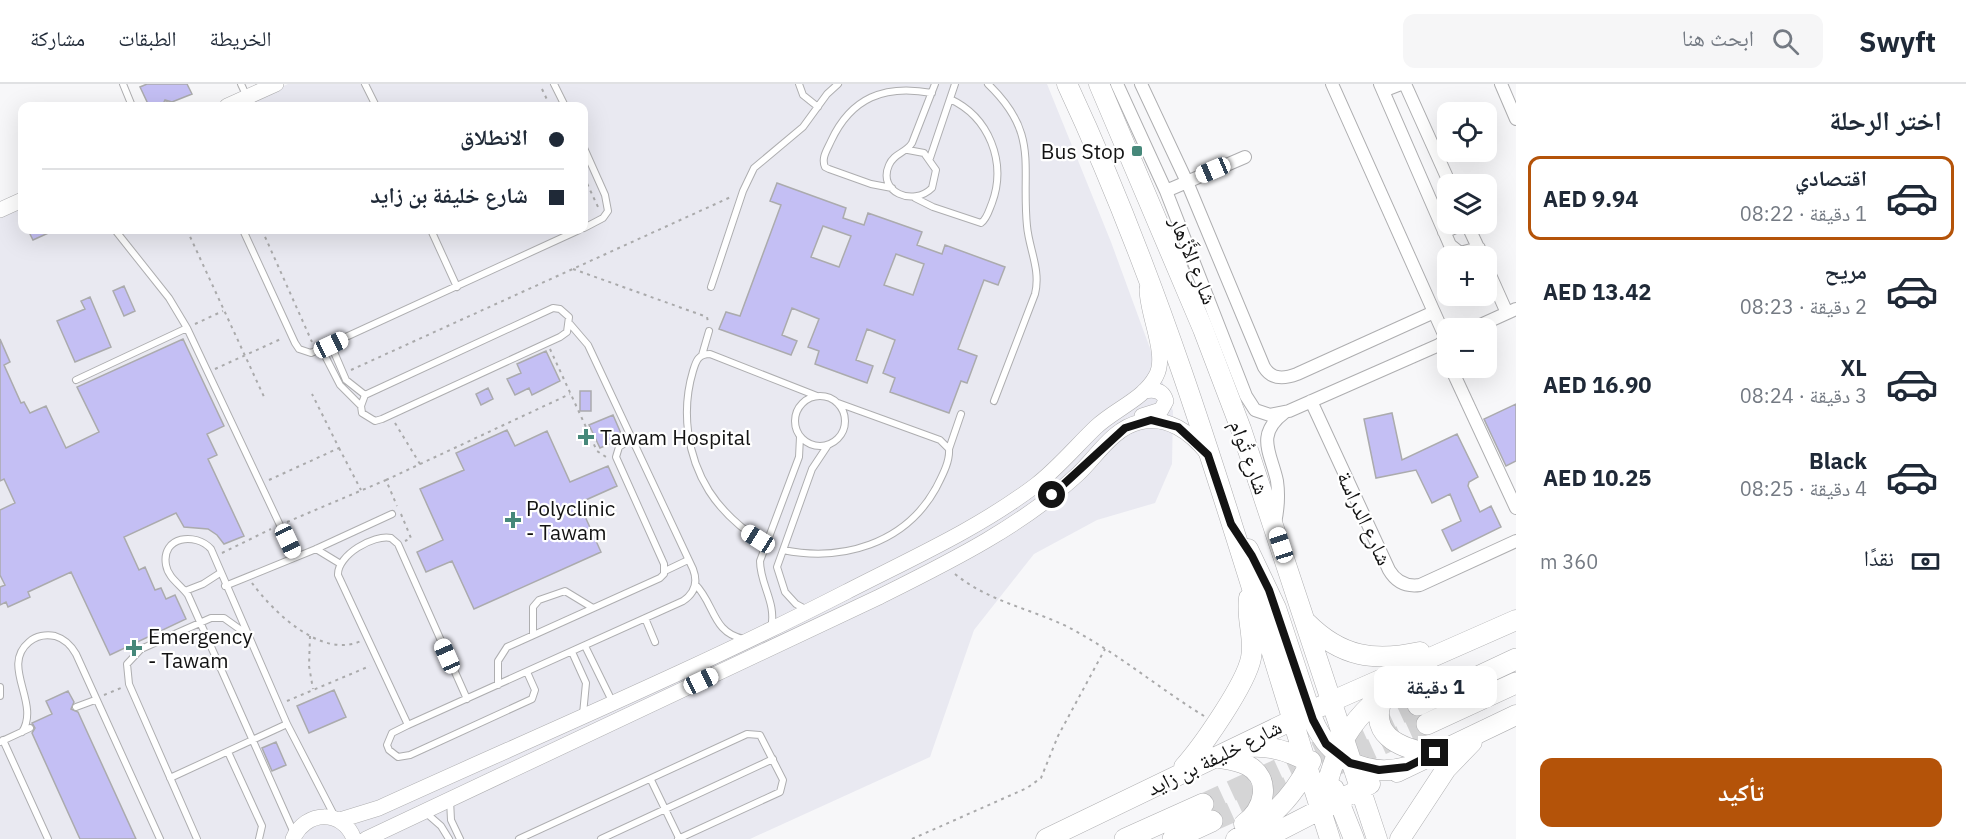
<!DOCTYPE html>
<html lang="ar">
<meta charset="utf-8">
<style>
body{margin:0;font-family:"IBM Plex Sans","Noto Naskh Arabic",sans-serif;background:#f6f6f7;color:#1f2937;direction:rtl;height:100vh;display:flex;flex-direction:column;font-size:22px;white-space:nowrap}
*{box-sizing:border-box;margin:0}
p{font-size:20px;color:#747a83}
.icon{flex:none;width:33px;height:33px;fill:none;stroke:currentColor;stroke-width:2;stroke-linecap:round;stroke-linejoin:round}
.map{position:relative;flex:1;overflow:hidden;direction:ltr}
.sheet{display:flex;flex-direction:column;background:#fff;width:450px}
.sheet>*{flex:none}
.banner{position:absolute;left:18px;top:18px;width:570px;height:132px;border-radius:12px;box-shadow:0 6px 24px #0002;direction:rtl;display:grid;align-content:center;height:132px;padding:0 24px;background:#fff}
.controls{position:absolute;left:1437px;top:18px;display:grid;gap:12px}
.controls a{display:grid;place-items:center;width:60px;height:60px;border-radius:12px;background:#fff;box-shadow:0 6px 24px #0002;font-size:30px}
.end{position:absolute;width:27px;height:27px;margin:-14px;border:8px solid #131313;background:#fff;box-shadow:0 0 0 3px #fff}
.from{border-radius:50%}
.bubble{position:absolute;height:42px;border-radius:12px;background:#fff;box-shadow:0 6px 24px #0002;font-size:20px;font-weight:700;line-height:42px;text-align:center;direction:rtl}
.car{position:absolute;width:18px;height:36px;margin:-18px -9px;border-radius:8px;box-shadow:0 0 4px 2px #0007;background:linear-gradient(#fff 24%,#345 0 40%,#fff 0 76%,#345 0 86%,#fff 0)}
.banner b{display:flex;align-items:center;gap:21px;height:57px;font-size:22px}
.banner b+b{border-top:2px solid #e0e1e3}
.banner i{width:15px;height:15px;background:#1f2937}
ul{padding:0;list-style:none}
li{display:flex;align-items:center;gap:18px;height:84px;margin:0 12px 9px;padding:0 12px;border:3px solid transparent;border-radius:12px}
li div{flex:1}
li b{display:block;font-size:22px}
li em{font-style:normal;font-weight:700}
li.current{border-color:#b45309}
li>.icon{width:54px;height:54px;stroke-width:1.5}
h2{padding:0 24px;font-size:27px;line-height:72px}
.pay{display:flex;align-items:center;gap:15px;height:66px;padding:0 24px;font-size:22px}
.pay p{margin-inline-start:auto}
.cta{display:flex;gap:12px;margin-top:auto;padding:12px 24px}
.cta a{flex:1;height:69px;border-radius:12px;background:#b45309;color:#fff;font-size:24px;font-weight:700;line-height:69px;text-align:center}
header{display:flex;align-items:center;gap:36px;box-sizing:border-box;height:84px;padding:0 30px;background:#fff;border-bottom:2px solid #e0e1e3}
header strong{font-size:28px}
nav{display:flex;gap:33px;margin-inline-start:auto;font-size:21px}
.search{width:420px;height:54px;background:#f6f6f7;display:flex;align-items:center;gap:15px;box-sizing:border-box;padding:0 21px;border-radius:12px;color:#747a83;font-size:22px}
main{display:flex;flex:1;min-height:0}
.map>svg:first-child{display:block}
.built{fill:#e9e9f1}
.building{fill:#c4bff4;stroke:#ababad;stroke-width:1.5;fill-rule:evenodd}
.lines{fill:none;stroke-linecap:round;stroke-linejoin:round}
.trunk-tunnel{stroke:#d5d5d6;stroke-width:21;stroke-dasharray:21 10;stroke-linecap:butt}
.service-casing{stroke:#aeaeb0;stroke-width:8}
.minor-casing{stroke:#aeaeb0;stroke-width:14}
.tertiary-casing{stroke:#aeaeb0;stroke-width:16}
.primary-casing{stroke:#aeaeb0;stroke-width:21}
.trunk-casing{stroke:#aeaeb0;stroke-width:22}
.path{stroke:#aaaaab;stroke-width:2;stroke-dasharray:3 4.5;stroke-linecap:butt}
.service{stroke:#fff;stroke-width:6}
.minor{stroke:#fff;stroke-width:12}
.tertiary{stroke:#fff;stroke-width:15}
.primary{stroke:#fff;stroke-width:20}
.trunk{stroke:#fff;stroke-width:21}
.route{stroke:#131313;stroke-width:8}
.poi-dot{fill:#46887a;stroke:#fff;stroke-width:2}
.labels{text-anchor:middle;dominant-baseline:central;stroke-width:4.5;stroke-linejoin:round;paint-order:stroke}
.poi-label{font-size:21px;fill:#131313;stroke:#fff;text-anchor:start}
.street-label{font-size:21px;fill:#131313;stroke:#fff}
</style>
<header>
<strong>Swyft</strong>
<div class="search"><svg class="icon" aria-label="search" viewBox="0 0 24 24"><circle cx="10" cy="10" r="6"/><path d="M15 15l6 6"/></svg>ابحث هنا</div>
<nav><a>الخريطة</a><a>الطبقات</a><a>مشاركة</a></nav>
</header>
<main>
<section class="sheet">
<h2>اختر الرحلة</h2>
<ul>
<li class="current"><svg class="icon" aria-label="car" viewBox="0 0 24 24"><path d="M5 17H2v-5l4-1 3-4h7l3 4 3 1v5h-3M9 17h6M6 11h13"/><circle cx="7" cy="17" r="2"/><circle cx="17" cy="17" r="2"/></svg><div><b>اقتصادي</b><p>1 دقيقة · 08:22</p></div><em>AED 9.94</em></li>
<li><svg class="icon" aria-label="car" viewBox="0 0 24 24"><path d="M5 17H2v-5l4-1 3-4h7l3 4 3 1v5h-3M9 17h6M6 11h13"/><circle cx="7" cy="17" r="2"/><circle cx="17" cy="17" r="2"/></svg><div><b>مريح</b><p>2 دقيقة · 08:23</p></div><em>AED 13.42</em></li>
<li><svg class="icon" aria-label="car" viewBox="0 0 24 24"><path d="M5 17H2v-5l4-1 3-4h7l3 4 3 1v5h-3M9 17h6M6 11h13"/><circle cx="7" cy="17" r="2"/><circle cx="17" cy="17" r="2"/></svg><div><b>XL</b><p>3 دقيقة · 08:24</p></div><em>AED 16.90</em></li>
<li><svg class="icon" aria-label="car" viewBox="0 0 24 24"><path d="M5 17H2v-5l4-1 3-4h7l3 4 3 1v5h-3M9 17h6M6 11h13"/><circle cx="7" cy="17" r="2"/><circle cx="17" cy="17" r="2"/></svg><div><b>Black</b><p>4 دقيقة · 08:25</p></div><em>AED 10.25</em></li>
</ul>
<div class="pay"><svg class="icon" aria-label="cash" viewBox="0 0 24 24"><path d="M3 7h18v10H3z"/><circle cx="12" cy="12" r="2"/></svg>نقدًا<p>360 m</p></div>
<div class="cta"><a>تأكيد</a></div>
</section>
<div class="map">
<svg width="1516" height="755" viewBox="0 0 1516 755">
<rect width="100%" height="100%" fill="#f7f7f9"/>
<!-- built -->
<path class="built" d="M288,0H1047L1111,158L1173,327L1172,380L1155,419L1097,436L1034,470L974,546L930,673L750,755H0V128L22,118V146H584V22H238Z"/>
<!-- building -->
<path class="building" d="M147,0H187L192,10L172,18L165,16L162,22H149L140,3Z
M777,99L846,124L843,134L864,141L868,129L922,148L917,161L942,170L945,161L1005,183L998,201L984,196L958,265L977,272L967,299L961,297L949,329L890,308L895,294L883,289L895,256L867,245L856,276L873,282L867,299L815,280L819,267L808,263L819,235L792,224L782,251L797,257L791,271L719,245L726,228L740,232L781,121L770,117ZM823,142L851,152L839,183L811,173ZM896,170L924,180L913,211L884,201Z
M28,146H55L33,156Z
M124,202L135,227L124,232L113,207Z
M90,213L111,263L75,278L57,237L85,225L81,217Z
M0,255L10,278L4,281L21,319L24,318L30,329L46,322L66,364L99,348L77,303L183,255L224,342L207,350L217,371L208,375L244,452L224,460L217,451L208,445L184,443L176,429L124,453L139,486L145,483L155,506L161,504L166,515L175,511L186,535L110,571L71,488L28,508L30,513L8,523L6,518L0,521V503L5,501L0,491V426L15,419L4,395L0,397Z
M546,267L560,297L532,311L529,304L515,311L507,295L521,289L517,280Z
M488,304L493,315L481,321L476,310Z
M580,307H591V327H580Z
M1516,320V377L1506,382L1484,335Z
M1392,329L1402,376L1457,350L1478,393L1469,398L1468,402L1480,428L1491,422L1501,443L1452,467L1442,446L1461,437L1450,410L1432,419L1416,386L1376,394L1364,335Z
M613,331L623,354L600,364L589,341Z
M507,346L515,362L547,347L570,398L608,382L617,402L579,419L601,468L474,525L452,477L426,488L417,468L443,456L420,405L464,386L456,369Z
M334,606L346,633L309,649L297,622Z
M68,607L74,618L71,625L78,628L136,755H80L32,649L35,644L32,639L52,630L46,617Z
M276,658L286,681L272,687L262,664Z"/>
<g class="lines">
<!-- trunk-tunnel -->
<path class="trunk-tunnel" d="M1203,720L1418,621
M1212,737L1427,640"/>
<defs>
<path id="service" d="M123,0L132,22
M241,0L247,13
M365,0L376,22
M554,0L565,22
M799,0L803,11L818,23
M988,0C1040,50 1021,81 1027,142C1029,165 1041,186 1035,210L994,317
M167,21V22
M584,64L605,111L608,127L603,134L584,144
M908,66L924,69L936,86L932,104C913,123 877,108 889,81C894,69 906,69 912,59L935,0
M930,74L955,0
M892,104L871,100L829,85L825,83C821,74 827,66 831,57C851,14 884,0 932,9
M915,114L933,123L981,139C987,135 989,126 992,119C1007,78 989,33 950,15
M115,146L169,214L187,244L295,473
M243,146L295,259L299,265L311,269L579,146
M431,146L457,203
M711,203L743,107L754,84L803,43L827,10L838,0
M553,224L560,225L569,233L567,248L560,253L382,335L375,337L362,329L361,322L365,311Z
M331,261L346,296L365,311
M322,266L340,301L361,322
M702,271L709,247
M76,296L187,244
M795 337a25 25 0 1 1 50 0a25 25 0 1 1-50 0Z
M949,365L961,330
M765,460C743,446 723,429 709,407C687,372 681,327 693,287C696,277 698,270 710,270L817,312
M316,465L339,479
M783,466C842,478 905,460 936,404C942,392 950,378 949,365L940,356L838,319
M665,487L688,476
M695,500C715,520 712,549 744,555
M225,502L316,465L392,430
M185,507L203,500L220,489
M807,526L796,520L785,508L777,483L812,385L828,361
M645,534L655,558
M771,544C777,519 760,501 760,477L799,373L800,353
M533,551V523L539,516L565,507L593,524
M585,562L612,617
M572,568L586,599L583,630
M527,588L535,606L532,615L410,671L398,673L389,666L387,661L392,649L408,641L683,517C695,509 698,498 693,485L588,261L570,240
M498,601V577L507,563L660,494L664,490V480L616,373L619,363L631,355
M0,603V612
M76,623L95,616
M408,641L338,491C337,471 374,450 391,454L398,460L467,615
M22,648C41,619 0,582 29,558C36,552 46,550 55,552C65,555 71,561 76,570L160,755
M3,656L48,755
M0,658L30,644
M228,668L262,742L259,755
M170,694L287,640
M651,696L679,754
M450,716L451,736L460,755
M425,728L441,742L449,755
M294,749L188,511C181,501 168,494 166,481C161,452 196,448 211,465L287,640L335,733
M197,755L129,600L127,580L141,565L211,534H224L245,549
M519,755L747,650L760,651L783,696L780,708L678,755
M601,755L773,675"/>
<path id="minor" d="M1117,0L1166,107L1246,312L1255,326L1270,331L1289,327L1448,257
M1141,0L1187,98L1264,283C1272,296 1284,295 1297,290L1434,228L1332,0
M1380,0L1450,161L1460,169L1479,164
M1405,0L1450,100
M1501,0L1516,35
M1383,7L1401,0
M1166,107L1245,73
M1467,140L1482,172
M1444,148L1462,140
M1486,182L1507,229
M1434,228L1447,257
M1474,244L1516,225
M1440,260L1448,275
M1451,284L1516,424
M1311,317L1389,486C1396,498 1406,503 1420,501L1516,457
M1275,439C1278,425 1279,411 1277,397C1271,369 1255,351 1284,329"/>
<path id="tertiary" d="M227,22L276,0
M0,126L22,116
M1142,332L1161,326L1166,317C1163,306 1154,305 1144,307
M340,736L379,724C535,653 694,586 846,508C910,475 978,445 1036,401C1058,384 1076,362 1096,343C1115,325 1144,315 1156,292C1168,271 1147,231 1147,205
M293,755C305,726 343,725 354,755
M366,755L879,513C947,479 1021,443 1078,390C1097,372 1113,344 1140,338C1167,331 1191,349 1207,369"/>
<path id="primary" d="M1067,0C1180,241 1249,502 1330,755
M1099,0L1203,245L1241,345L1377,755
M1248,465L1276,524L1313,636C1329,675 1366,694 1407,683
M1307,539C1341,573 1374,578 1420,568
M1386,607C1363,650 1399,665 1435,670
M1241,664C1266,660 1289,666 1310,679
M1214,673C1224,675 1237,676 1247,681C1273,695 1264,726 1244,740
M1184,683C1202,663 1246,600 1251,574C1255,554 1246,535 1249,514
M1397,688L1516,631
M1334,705L1354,755
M1321,726C1333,666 1350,628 1404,597
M1046,755L1330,618L1516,536
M1236,755C1270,737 1295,711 1311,677
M1263,755L1370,700
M1400,755L1446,685L1472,658"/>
<path id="trunk" d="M1418,621L1516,575
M1427,640L1516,599
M1125,755L1203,720
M1173,755L1212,737"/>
</defs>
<!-- service casing -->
<use href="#service" class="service-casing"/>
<!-- minor casing -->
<use href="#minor" class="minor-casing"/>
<!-- tertiary casing -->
<use href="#tertiary" class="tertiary-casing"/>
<!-- primary casing -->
<use href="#primary" class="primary-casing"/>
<!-- trunk casing -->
<use href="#trunk" class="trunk-casing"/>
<!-- path -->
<path class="path" d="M542,5L550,22
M584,93L598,123
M187,146L265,315
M262,146L312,258
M573,185L707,233L708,238
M195,240L223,227
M550,265L597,367L606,373
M215,285L283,254
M351,286L733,112
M395,339L420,380
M339,364L361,406
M269,396L339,364L312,310
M386,396L570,310
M401,430L411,454L405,457
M287,438L386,396L397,422
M222,469L271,445
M955,490C988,517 1028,524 1066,542C1115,567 1157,603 1204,632
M252,499C274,529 322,575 361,557
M310,552L309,582L313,605
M104,611L121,604
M287,617L370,582
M912,755L1027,704L1041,694L1058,652L1105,565"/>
<!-- service -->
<use href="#service" class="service"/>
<!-- minor -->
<use href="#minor" class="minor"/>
<!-- tertiary -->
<use href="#tertiary" class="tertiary"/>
<!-- primary -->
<use href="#primary" class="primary"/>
<!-- trunk -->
<use href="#trunk" class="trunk"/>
</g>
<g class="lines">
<!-- route -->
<path class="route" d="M1052,411L1125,344L1151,336L1178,343L1208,371L1231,440L1252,472L1269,506L1313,636L1326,660L1350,679L1379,686L1407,683L1435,669"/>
</g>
<!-- markers -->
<g class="poi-dot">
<rect x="1131" y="61" width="12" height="12" rx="3"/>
<path d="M583 344h6v6h6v6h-6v6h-6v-6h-6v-6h6z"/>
<path d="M510 427h6v6h6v6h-6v6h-6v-6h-6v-6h6z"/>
<path d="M131 555h6v6h6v6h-6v6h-6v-6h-6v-6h6z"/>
</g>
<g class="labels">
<!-- poi labels -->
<g class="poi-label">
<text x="1125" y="67" text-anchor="end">Bus Stop</text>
<text x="600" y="353">Tawam Hospital</text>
<text x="526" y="424">Polyclinic<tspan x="526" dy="24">- Tawam</tspan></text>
<text x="148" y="552">Emergency<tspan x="148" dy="24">- Tawam</tspan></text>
</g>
<!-- street labels -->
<g class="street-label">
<text transform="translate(1194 176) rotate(68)">شارع الأَزْهار</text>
<text transform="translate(1250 373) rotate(70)">شارع تُوام</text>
<text transform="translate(1365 434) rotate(65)">شارع الدراسة</text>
<text transform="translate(1214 673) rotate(-26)">شارع خليفة بن زايد</text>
</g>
</g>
</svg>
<div class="controls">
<a><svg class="icon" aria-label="locate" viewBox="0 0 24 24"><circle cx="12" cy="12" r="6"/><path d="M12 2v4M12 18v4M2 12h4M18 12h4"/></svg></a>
<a><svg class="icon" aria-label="layers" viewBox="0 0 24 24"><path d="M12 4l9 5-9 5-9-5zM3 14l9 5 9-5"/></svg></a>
<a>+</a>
<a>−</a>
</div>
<i class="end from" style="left:1052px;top:411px"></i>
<i class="end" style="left:1435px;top:669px"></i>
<div class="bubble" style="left:1374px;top:582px;width:123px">1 دقيقة</div>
<i class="car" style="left:1213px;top:86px;rotate:247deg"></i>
<i class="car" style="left:331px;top:261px;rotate:65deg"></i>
<i class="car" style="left:758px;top:455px;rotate:302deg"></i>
<i class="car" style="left:288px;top:457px;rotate:155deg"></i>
<i class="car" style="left:1281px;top:461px;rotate:342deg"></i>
<i class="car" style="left:447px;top:572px;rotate:336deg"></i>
<i class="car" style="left:701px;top:597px;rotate:65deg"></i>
<div class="banner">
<b><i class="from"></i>الانطلاق</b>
<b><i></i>شارع خليفة بن زايد</b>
</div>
</div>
</main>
